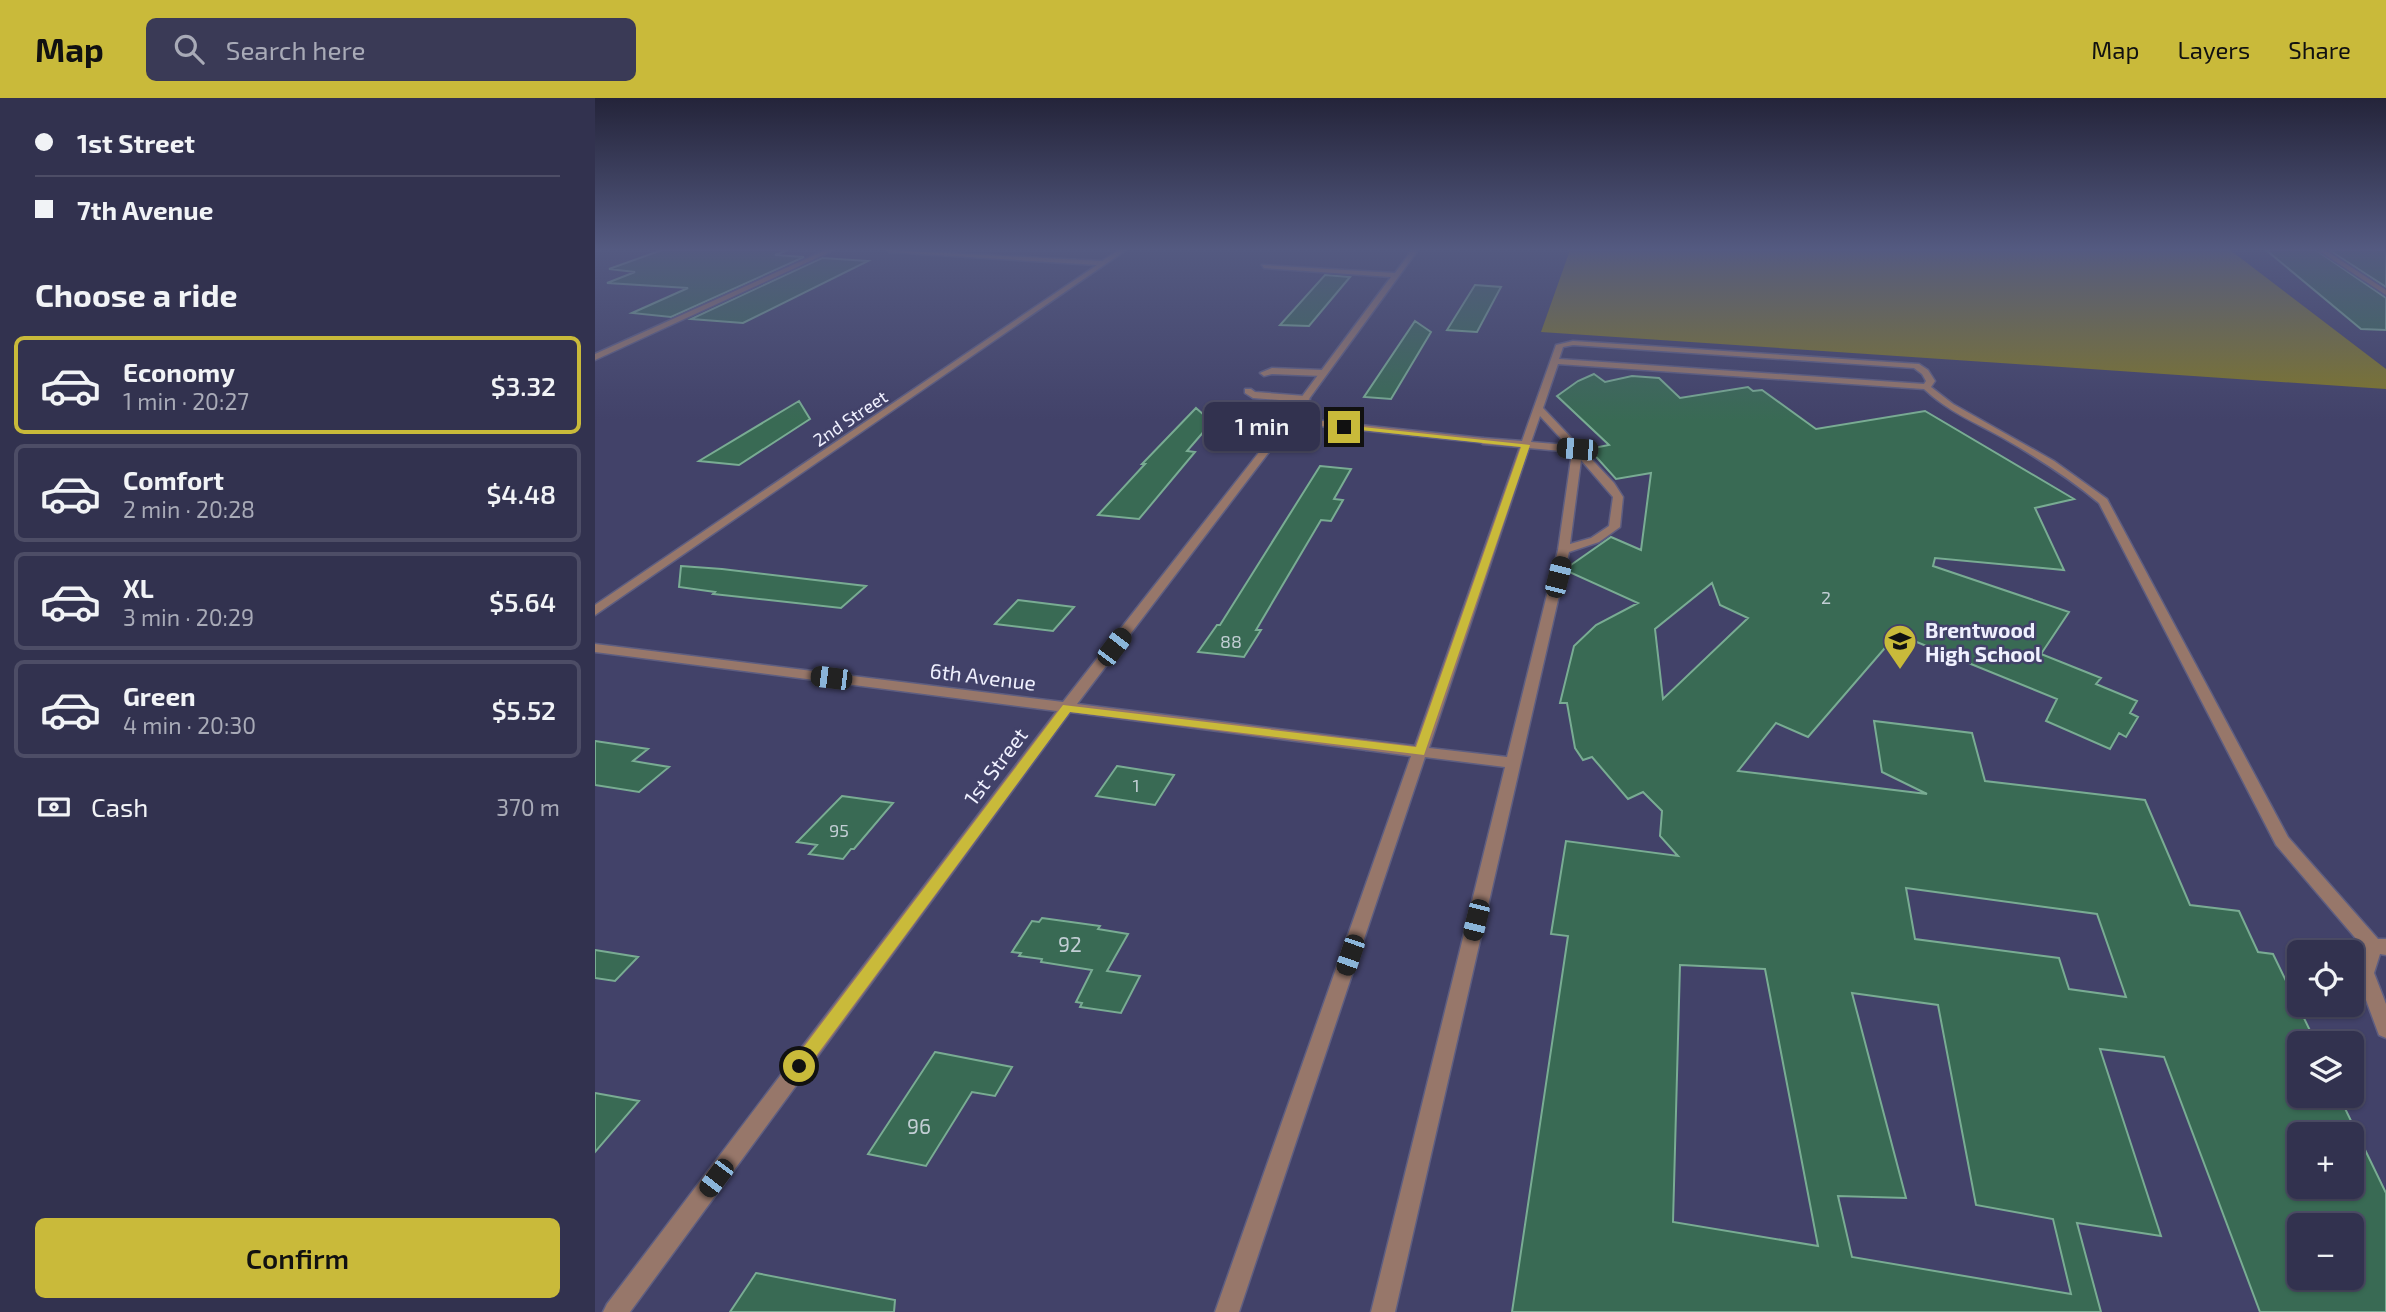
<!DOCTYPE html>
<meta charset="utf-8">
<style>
body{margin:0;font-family:"Exo 2",sans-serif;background:#3a3a56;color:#f1f3f6;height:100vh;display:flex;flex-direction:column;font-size:26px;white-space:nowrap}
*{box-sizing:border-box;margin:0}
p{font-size:23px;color:#a8aab7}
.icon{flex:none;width:38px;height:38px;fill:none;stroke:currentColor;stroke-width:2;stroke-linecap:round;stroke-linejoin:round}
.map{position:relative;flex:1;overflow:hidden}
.sheet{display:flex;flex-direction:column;background:#32324f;width:595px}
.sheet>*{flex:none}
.hud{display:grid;align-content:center;height:154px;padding:0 35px;background:#32324f}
.controls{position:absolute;left:1692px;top:842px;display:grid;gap:14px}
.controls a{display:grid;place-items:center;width:77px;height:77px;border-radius:10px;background:#32324f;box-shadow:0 2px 5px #0004,0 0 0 2px #4d4d66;font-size:35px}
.end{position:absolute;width:32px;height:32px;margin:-16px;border:9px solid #c9ba3a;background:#111;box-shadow:0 0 0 4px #111}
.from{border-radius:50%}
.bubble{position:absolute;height:49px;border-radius:10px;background:#32324f;box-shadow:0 2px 5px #0004,0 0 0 2px #4d4d66;font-size:23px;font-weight:600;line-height:49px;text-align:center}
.car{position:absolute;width:21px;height:42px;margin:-21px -10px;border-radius:9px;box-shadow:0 0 5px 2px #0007;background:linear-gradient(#222 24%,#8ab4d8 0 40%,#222 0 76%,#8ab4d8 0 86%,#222 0)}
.hud b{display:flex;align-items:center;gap:24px;height:66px;font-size:26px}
.hud b+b{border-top:2px solid #4d4d66}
.hud i{width:18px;height:18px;background:#f1f3f6}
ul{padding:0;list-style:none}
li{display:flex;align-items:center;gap:21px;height:98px;margin:0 14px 10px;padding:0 21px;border:4px solid #4d4d66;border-radius:10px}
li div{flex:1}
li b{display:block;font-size:26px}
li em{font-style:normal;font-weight:600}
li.on{border-color:#c9ba3a}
li>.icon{width:63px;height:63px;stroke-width:1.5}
h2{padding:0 35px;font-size:32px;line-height:84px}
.pay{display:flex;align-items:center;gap:18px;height:77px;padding:0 35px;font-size:26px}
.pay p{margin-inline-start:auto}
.button{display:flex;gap:14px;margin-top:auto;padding:14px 35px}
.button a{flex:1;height:80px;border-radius:10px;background:#c9ba3a;color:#111;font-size:28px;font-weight:600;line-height:80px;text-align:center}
header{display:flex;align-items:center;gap:42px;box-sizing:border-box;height:98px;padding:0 35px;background:#c9ba3a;color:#111}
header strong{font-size:33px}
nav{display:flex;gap:38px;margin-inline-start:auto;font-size:24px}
.search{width:490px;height:63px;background:#3a3a56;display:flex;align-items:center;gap:18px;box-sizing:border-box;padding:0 24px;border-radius:10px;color:#a8aab7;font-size:26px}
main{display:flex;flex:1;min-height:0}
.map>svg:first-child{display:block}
.forest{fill:#807728}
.building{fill:#396a54;stroke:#79ac93;stroke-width:2;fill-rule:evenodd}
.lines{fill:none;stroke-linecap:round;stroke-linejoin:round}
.service-casing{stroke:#5e5e81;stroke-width:3}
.minor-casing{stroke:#5e5e81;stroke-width:3}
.service{fill:#97776a;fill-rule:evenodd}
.minor{fill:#97776a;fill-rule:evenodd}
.route{fill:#c9ba3a}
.labels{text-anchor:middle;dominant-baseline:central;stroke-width:5;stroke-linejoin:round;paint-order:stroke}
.far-street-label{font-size:18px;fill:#eff0fe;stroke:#424269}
.number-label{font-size:18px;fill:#c2ced4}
.poi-label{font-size:21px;font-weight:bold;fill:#eff0fe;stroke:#424269;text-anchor:start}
.street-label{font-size:21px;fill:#eff0fe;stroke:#424269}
.near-number-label{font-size:21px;fill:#c2ced4}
</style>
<header>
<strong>Map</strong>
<div class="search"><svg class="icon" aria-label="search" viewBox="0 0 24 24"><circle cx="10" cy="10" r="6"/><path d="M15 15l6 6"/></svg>Search here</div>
<nav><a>Map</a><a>Layers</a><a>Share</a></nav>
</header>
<main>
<section class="sheet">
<div class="hud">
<b><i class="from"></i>1st Street</b>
<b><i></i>7th Avenue</b>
</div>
<h2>Choose a ride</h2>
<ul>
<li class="on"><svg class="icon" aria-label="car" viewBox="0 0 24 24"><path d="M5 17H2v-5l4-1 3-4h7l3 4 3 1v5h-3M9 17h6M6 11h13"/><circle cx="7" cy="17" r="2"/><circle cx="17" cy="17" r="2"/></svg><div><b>Economy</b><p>1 min · 20:27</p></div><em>$3.32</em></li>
<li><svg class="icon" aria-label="car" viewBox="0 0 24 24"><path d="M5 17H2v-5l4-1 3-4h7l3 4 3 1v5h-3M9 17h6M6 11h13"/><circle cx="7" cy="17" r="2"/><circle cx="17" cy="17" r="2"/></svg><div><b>Comfort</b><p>2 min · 20:28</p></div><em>$4.48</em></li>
<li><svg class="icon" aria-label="car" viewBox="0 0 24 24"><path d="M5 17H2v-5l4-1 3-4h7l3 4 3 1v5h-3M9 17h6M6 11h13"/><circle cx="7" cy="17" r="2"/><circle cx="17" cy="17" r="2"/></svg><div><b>XL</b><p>3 min · 20:29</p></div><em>$5.64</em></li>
<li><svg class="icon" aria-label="car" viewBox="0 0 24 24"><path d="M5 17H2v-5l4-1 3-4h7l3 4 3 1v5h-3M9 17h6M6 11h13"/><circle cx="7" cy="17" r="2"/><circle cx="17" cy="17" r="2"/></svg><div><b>Green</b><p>4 min · 20:30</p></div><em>$5.52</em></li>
</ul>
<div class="pay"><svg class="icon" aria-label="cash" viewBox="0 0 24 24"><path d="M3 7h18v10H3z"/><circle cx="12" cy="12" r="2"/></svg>Cash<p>370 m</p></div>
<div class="button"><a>Confirm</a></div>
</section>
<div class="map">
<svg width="1791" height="1214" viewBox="0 0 1791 1214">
<rect width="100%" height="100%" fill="#424269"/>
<!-- forest -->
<path class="forest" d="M975,152H1635L1791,271V291L946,234Z"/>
<!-- building -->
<path class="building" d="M67,152H193L180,157L209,159L76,219L37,215L93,190L12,185L40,174L14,171Z
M1671,152H1721L1791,200V232L1766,231Z
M1734,152H1791V189Z
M227,160L273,163L148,225L96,221Z
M730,177L755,179L714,228L685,227Z
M880,187L906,189L882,234L852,232Z
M820,223L836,234L796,301L769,299Z
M999,276L1010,284L1037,278L1064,280L1085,300L1153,289L1158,293L1167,292L1221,331L1330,313L1479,401L1440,410L1469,472L1340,460L1338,468L1474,514L1446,556L1506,580L1501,586L1542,603L1535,615L1543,619L1531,639L1524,635L1515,651L1451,623L1462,601L1302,536L1213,639L1181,625L1143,673L1332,696L1287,674L1279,623L1377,635L1390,683L1550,702L1595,807L1644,813L1663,854L1678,856L1721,945H1704V998H1744L1791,1095V1214H1665L1569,959L1505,951L1566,1138L1482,1125L1506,1214H917L973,838L956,836L971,743L1083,758L1065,738L1067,713L1048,694L1033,701L997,659L988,662L980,650L972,605H965L979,548L1001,527L1043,505L972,473L973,469L1016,439L1046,452L1056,375L1021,381L994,351L1014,347L962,298L983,283ZM1117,485L1125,507L1153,520L1068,601L1060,531ZM1311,790L1502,816L1531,899L1474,891L1464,860L1320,841ZM1085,867L1170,871L1223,1148L1078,1124ZM1257,895L1343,907L1381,1107L1458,1121L1476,1196L1257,1159L1243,1098L1311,1100ZM1704,1036H1757V1088H1704ZM1704,1127H1757V1180H1704Z
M204,303L215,321L144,367L104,363Z
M601,310L617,324L592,353L600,354L544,421L503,417L550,366H547Z
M725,368L756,371L739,401L748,402L736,423L726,422L661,532H666L649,559L603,554L622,527H625Z
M86,468L127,471L271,488L246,510L118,496L120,494L84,489Z
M423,502L479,509L458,533L400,526Z
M0,643L53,651L38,663L74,669L44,694L0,687Z
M522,668L579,677L560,707L501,698Z
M247,698L298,705L259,751H256L248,761L214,756L222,747L202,744Z
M447,820L505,828L503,831L533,836L512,873L545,878L526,915L485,909L487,905L481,904L497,872L446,864L447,861L424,858L426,855L417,854L437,823L444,824Z
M0,852L43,859L20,883L0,880Z
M340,954L417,969L400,998L377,994L331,1068L273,1056Z
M0,995L44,1003L0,1054Z
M161,1175L300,1202L299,1214H135Z"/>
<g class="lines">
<defs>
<path id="service" d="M978,243L1324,266L1333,272L1340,283L1336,289L1358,306L1459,363L1512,401L1693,739L1783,841H1791V857L1785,856L1779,875L1791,906V940L1784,937L1761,875L1769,850L1681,747L1504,405C1474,380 1441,359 1408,340C1381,325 1352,313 1329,291L963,266L948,310L1019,385L1028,399L1025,429L1004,444L974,454L800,1214H776L910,669L830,659L644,1214H620L816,658L771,652L764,647L771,642L820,648L925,349L888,346L883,343L888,340L927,343L961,247ZM978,247L1319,270L1327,276L1331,283L1329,286L964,261L968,249ZM945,318L972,347L936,344ZM934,350L977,354L963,452L912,659L834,650ZM986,362L1018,399L1014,428L996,440L975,446Z
M677,270L728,272L732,275L728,278L677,276L669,278L665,275Z
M650,291H656L660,294L710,298L715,301L710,304L658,300L650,295Z"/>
<path id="minor" d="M231,152H239L0,262V256Z
M291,152L507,163L524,152H531L0,517V507L502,167L294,154Z
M817,152H823L700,320L888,340L893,343L891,345L696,325L482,606L771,642L778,647L776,651L771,652L475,614L35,1214H8L12,1206L462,613L0,554V546L468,604L691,320L796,179L669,170L667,167L800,175Z
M1723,152H1730L1791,192V197Z"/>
</defs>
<!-- service casing -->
<use href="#service" class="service-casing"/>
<!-- minor casing -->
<use href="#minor" class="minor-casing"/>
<!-- service -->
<use href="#service" class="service"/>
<!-- minor -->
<use href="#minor" class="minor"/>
</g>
<!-- sky -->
<linearGradient id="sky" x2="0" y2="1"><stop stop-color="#24243a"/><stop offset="0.47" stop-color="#545a81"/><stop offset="1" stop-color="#545a81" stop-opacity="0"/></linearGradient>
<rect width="1791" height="322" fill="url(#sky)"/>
<!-- route -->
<path class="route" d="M749,327L935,347L829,657L475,614L210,973L204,975L199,973L196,968L199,962L468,607L821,649L926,349L747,330Z"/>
<!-- icons -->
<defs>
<symbol id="school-pin" viewBox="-11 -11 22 30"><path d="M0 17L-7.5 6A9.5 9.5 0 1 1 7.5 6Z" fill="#c9ba3a" stroke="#424269"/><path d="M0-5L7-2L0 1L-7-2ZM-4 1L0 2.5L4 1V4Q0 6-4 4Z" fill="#111"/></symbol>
</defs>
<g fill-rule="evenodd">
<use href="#school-pin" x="1286" y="524" width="38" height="52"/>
</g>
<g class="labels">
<!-- far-street labels -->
<g class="far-street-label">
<text transform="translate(255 320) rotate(-34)">2nd Street</text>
</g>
<!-- number labels -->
<g class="number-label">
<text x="1231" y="499">2</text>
<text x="636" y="543">88</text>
<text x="541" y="687">1</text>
<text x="244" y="732">95</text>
</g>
<!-- poi labels -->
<g class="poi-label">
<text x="1330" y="531">Brentwood<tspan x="1330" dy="24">High School</tspan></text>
</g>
<!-- street labels -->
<g class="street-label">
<text transform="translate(388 578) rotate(7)">6th Avenue</text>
<text transform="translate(400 668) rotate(-53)">1st Street</text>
</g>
<!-- near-number labels -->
<g class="near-number-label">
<text x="475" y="845">92</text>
<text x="324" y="1027">96</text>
</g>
</g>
</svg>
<div class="controls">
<a><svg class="icon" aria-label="locate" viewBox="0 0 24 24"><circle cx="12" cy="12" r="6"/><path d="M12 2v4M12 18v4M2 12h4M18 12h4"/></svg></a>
<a><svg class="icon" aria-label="layers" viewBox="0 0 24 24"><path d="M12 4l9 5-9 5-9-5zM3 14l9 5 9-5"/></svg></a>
<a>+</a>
<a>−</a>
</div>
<i class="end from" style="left:204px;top:968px"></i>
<i class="end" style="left:749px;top:329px"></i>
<div class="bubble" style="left:609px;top:304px;width:116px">1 min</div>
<i class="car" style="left:982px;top:351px;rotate:275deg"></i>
<i class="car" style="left:963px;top:479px;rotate:14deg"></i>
<i class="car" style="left:519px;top:549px;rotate:37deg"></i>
<i class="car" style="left:236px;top:580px;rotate:277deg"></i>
<i class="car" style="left:881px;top:822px;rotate:194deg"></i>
<i class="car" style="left:755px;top:857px;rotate:199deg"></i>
<i class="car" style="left:121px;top:1080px;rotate:217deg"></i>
</div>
</main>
